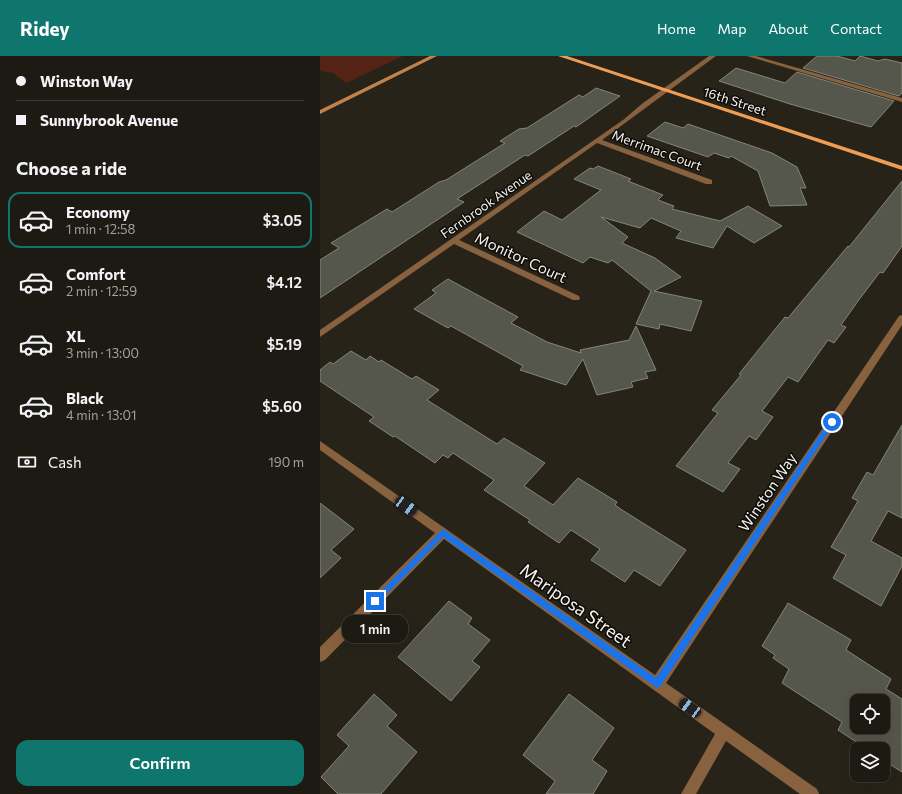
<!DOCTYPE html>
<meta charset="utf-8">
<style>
body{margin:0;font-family:Commissioner,sans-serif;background:#25231c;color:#f1f3f6;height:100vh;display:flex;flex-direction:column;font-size:15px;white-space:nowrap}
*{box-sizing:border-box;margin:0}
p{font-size:13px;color:#a0a1a0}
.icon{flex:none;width:22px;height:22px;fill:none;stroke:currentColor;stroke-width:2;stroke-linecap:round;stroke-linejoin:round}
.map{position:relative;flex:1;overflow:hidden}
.details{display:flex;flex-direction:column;background:#1d1a13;width:320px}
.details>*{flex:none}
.hud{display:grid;align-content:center;height:88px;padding:0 16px;background:#1d1a13}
.controls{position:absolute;left:530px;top:638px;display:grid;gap:8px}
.controls a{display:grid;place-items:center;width:40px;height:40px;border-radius:8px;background:#1d1a13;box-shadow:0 4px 16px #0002,0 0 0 1px #3b3833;font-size:20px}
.end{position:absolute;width:18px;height:18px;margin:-9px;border:5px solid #1a73e8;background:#fff;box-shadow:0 0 0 2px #fff}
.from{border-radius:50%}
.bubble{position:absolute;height:28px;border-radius:12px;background:#1d1a13;box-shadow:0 4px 16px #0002,0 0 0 1px #3b3833;font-size:13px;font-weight:600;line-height:28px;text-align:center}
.car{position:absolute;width:12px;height:24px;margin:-12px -6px;border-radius:5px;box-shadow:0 0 3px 1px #0007;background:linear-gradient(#222 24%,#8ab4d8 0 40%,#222 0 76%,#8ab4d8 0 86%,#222 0)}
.hud b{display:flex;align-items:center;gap:14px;height:38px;font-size:15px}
.hud b+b{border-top:1px solid #3b3833}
.hud i{width:10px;height:10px;background:#f1f3f6}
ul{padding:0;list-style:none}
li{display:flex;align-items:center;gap:12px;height:56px;margin:0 8px 6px;padding:0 8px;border:2px solid transparent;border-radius:12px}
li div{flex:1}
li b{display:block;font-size:15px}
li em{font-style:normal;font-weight:600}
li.current{border-color:#0f766e}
li>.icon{width:36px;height:36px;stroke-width:1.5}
h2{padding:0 16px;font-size:18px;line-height:48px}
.pay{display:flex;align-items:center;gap:10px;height:44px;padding:0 16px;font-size:15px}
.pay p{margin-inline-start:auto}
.cta{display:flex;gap:8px;margin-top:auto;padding:8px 16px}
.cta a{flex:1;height:46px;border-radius:12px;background:#0f766e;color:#fff;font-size:16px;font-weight:600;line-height:46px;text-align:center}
header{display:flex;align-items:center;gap:24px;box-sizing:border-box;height:56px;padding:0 20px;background:#0f766e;color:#fff}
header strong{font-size:19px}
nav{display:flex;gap:22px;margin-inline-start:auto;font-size:14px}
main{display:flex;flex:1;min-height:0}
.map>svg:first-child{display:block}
.green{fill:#542316}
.building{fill:#56574c;stroke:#848579;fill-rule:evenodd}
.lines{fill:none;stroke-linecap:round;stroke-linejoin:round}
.street{fill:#88613f;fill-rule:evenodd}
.secondary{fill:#c2834b;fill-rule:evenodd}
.primary{fill:#ef9d52;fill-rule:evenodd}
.route{fill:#1a73e8}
.labels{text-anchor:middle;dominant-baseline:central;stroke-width:3;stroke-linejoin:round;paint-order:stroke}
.far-street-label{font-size:13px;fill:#f6f3ed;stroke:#0e0c08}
.street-label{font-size:15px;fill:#f6f3ed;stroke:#0e0c08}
.near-street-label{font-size:18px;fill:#f6f3ed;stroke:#0e0c08}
</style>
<header>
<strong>Ridey</strong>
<nav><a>Home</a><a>Map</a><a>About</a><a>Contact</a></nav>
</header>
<main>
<section class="details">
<div class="hud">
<b><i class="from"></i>Winston Way</b>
<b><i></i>Sunnybrook Avenue</b>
</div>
<h2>Choose a ride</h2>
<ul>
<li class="current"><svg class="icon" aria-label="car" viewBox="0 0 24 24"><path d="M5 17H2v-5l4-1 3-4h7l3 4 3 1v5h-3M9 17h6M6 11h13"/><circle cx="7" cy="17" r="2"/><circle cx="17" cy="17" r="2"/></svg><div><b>Economy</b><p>1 min · 12:58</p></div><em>$3.05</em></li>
<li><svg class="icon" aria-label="car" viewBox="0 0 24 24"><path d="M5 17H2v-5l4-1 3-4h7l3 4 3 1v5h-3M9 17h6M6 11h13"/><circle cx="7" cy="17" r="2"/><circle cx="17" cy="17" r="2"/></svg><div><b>Comfort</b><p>2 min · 12:59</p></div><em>$4.12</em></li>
<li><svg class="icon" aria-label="car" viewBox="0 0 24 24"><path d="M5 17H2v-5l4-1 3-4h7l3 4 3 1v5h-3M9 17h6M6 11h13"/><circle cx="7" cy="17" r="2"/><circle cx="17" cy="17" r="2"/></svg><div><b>XL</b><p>3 min · 13:00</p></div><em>$5.19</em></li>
<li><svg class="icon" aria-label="car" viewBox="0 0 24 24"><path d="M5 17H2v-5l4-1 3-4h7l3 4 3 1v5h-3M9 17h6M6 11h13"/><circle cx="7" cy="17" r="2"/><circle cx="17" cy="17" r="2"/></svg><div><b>Black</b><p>4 min · 13:01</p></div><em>$5.60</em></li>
</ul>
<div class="pay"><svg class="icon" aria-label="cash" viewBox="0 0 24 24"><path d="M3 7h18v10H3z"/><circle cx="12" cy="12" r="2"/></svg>Cash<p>190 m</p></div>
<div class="cta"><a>Confirm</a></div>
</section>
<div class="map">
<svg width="582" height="738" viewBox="0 0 582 738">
<rect width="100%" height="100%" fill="#272319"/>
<!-- green -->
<path class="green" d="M0,0H83L26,27L13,17L0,15Z"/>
<!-- building -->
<path class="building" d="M497,0H517L535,5L540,0L558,5L565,3L582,7V37L579,40L483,12Z
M416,12L465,27L477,16L574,45L551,71L470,48L399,25Z
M276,32L300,40L256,71L254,70L208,100L205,99L137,143L144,146L0,242V204L19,192L11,187L67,153L72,156L119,126L126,124L185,87L180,85L199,73L207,72L259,39L263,41Z
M345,66L363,72L368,68L452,97L477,111L486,132H480L487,149L450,150L438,115L411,100L409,102L394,97L388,101L327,80Z
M278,110L311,123L308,125L343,139L338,144L354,150L352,153L400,165L428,150L462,170L434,187L407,170L393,192L356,182L361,175L331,162L320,172L281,161L308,181L302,187L335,202L361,221L334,235L382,245L371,275L340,268L339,273L316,268L331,235L292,204L288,207L270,201L263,207L197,176L224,155L242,164L281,134L254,123L270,112L273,113Z
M582,125V190L563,217L560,216L538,245L521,269L526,271L514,287L508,284L478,326L468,321L442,355L453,361L436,384L429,380L408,407L420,413L403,436L356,410L398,357L392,354L421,319L419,318L465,261L468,262L528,190L529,191Z
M128,223L198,261L191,267L227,286L261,297L260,294L309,284L316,270L336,314L325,316L328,322L311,326L313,331L277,339L263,303L246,329L200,314L203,310L131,270L128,272L94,253L116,237L112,234Z
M31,295L46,304L50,300L59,306L61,304L92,323L96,320L119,334L107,344L177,388L184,382L225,407L204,430L233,449L258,422L297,446L295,449L302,454L366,494L340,530L314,514L305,526L271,504L280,493L251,474L239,487L208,466L210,464L164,434L174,424L133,397L128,402L123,399L115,407L75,380L73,381L49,365L54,361L0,325V314L10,306L13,308Z
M582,369V462L568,455L551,485L582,502V510L561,550L513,522L526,499L511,491L538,445L532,442L547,416L553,419Z
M0,447L34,473L11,494L21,502L0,522Z
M129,545L152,562L148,568L170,584L152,605L160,611L131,645L78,601Z
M468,547L531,584L526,594L571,623L566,633L582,643V716L563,704V693H547L518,674L522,666L462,627L469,613L453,602L455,599L442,590ZM537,645H563V671H537Z
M54,638L77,659L67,670L97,696L61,738H18L1,721L29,690L17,679Z
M249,638L294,672L272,704L287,715L273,738H226L235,725L203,699Z"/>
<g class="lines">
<!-- street -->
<path class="street" d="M389,0H396L282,84L392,124V128H386L277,87L139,184L259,240L260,242L259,244H253L134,188L0,281V274L303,64L323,47Z
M427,0H436L582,42V46Z
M582,259V269L346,627L497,733L499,738H480L406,685L376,738H361L395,678L124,483L5,604L0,606V591L115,477L0,394V385L335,619L579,260Z"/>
<!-- secondary -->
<path class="secondary" d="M110,0H117L0,58V54Z"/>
<!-- primary -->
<path class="primary" d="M238,0H247L582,110V114Z"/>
</g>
<!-- route -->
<path class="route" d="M510,364H512L515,366L340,631L337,632L123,481L57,548H52L51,545L123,473L336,622Z"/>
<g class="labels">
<!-- far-street labels -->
<g class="far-street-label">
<text transform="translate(415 45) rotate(18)">16th Street</text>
<text transform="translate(337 94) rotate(20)">Merrimac Court</text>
<text transform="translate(166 148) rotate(-35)">Fernbrook Avenue</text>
</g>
<!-- street labels -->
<g class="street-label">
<text transform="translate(201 201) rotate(25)">Monitor Court</text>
<text transform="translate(447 436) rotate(-56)">Winston Way</text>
</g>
<!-- near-street labels -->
<g class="near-street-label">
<text transform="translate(256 549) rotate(35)">Mariposa Street</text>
</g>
</g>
</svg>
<div class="controls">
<a><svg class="icon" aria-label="locate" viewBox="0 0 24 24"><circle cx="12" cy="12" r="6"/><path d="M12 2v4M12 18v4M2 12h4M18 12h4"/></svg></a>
<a><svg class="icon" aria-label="layers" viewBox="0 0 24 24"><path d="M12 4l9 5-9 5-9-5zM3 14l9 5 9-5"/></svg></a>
</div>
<i class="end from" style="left:512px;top:366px"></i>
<i class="end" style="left:55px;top:545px"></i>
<div class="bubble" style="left:22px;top:559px;width:66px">1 min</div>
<i class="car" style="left:86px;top:450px;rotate:126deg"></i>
<i class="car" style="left:370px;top:652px;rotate:306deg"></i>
</div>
</main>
